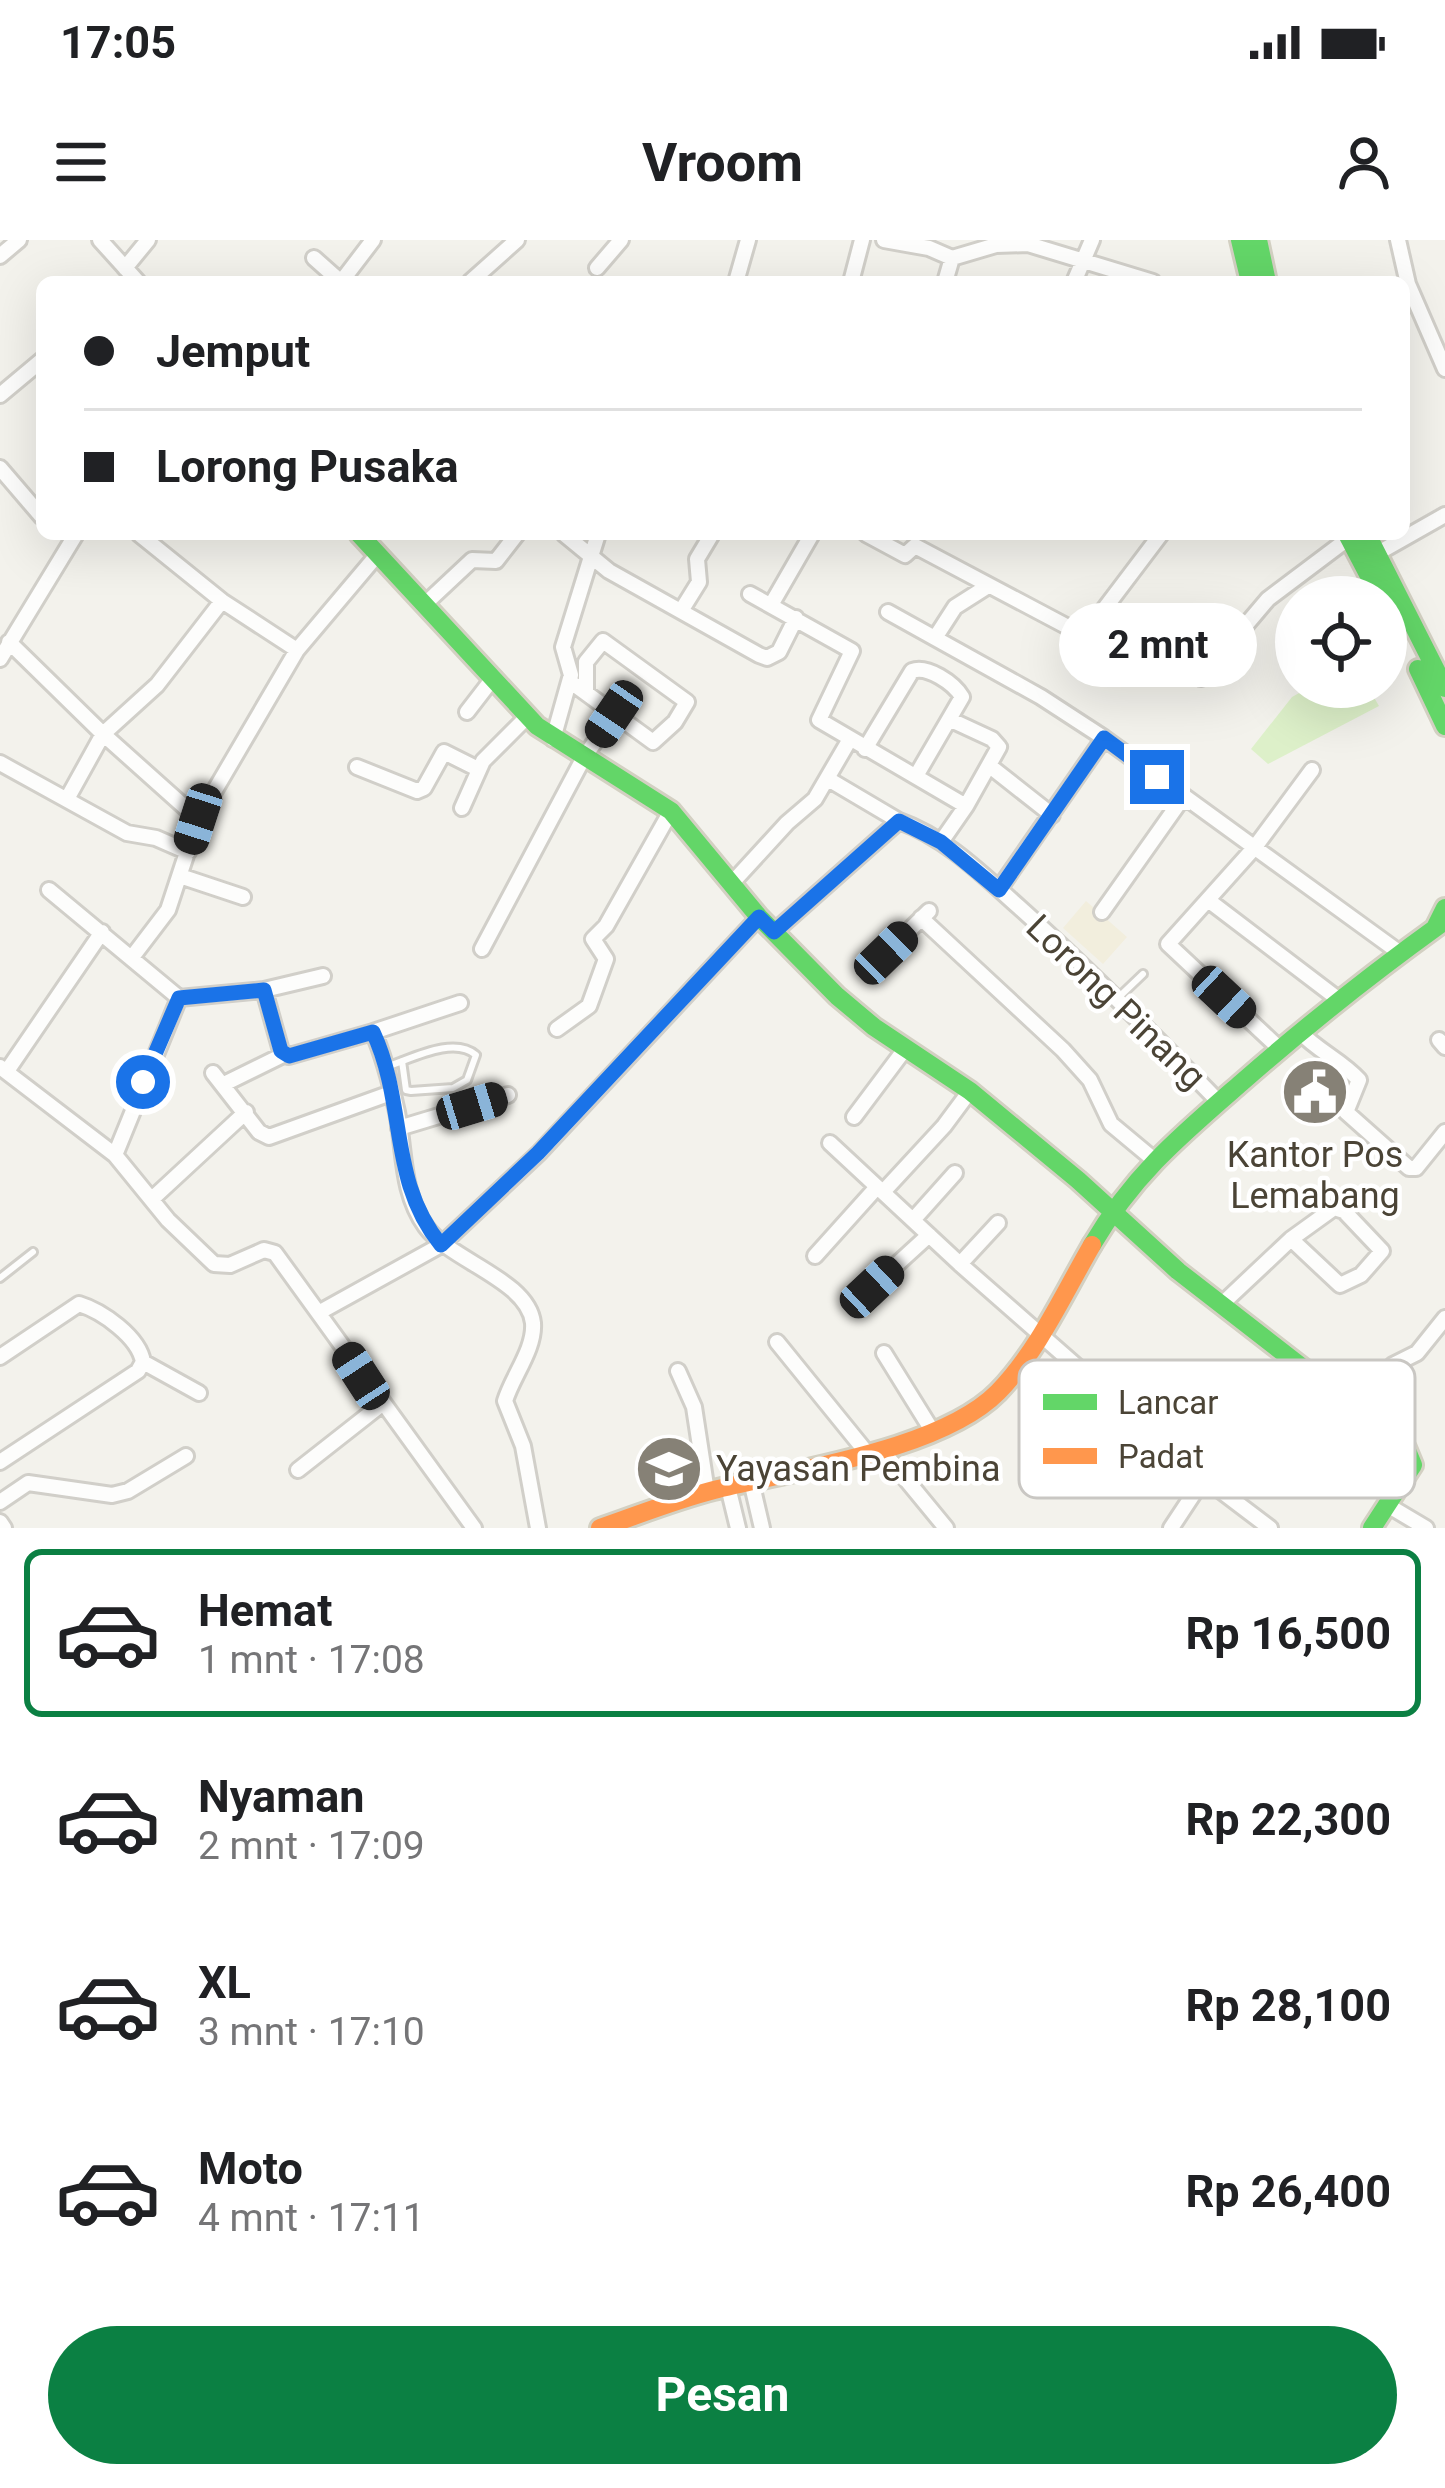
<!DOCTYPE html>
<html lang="id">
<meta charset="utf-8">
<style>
body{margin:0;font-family:Roboto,sans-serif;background:#f2f2f2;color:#202124;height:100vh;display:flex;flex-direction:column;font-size:45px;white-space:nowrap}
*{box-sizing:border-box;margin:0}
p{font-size:39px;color:#757577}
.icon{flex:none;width:66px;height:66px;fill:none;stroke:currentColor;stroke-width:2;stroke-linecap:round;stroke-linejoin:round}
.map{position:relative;height:1288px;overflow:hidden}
.sheet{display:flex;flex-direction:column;background:#fff;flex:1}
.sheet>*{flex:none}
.guide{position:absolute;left:36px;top:36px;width:1374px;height:264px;border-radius:18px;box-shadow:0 12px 48px #0002;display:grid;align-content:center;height:264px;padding:0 48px;background:#fff}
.buttons{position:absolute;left:1275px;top:336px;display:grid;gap:24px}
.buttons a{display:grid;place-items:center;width:132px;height:132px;border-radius:50%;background:#fff;box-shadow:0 12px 48px #0002;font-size:60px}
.end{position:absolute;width:54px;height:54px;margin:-27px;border:15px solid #1a73e8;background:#fff;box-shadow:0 0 0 6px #fff}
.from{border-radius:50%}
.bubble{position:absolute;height:84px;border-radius:42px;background:#fff;box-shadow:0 12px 48px #0002;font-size:39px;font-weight:700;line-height:84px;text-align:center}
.car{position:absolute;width:36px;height:72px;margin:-36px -18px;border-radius:15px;box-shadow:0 0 9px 3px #0007;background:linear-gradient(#222 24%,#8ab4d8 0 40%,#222 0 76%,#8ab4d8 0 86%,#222 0)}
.guide b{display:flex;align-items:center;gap:42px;height:114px;font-size:45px}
.guide b+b{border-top:3px solid #e0e0e0}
.guide i{width:30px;height:30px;background:#202124}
ul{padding:21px 0 0;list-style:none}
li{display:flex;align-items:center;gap:36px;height:168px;margin:0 24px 18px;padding:0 24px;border:6px solid transparent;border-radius:18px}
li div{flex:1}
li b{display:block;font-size:45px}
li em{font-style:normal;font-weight:700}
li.on{border-color:#0b8043}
li>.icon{width:108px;height:108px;stroke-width:1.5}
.button{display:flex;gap:24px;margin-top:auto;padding:24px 48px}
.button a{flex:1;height:138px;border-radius:72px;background:#0b8043;color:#fff;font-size:48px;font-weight:700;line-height:138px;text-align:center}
.status{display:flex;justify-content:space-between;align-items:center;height:84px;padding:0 60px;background:#fff;direction:ltr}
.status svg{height:33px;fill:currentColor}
header{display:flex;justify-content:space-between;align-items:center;height:156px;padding:0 48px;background:#fff;font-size:54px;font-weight:700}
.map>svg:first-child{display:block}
.education{fill:#f2eedd}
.green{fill:#ddf0c9}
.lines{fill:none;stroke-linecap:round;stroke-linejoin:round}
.lane-casing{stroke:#d1cfc9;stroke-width:12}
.street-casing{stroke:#d1cfc9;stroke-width:20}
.fast-casing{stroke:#d3d0c2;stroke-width:24}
.slow-casing{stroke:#d3d0c2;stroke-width:24}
.lane{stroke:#fdfdfc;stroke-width:6}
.street{stroke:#fdfdfc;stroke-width:14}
.fast{stroke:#63d668;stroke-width:18}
.slow{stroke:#ff974d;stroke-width:18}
.route{stroke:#1a73e8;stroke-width:15}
.labels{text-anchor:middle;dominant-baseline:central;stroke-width:9;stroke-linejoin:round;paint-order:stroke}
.street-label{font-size:36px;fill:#4b4436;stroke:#fff}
.poi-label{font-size:36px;fill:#4b4436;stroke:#fff}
.key{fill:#fff;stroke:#c9c7c3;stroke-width:3}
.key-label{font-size:33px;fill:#4b4436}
</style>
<div class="status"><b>17:05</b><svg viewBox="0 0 49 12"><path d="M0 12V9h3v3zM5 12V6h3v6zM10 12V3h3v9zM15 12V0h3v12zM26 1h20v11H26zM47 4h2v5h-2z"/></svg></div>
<header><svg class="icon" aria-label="menu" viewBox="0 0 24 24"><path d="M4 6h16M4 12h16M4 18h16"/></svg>Vroom<svg class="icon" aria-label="person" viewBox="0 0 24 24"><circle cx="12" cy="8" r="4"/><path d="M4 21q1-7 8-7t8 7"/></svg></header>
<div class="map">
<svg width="1445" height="1288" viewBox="0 0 1445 1288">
<rect width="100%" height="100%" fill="#f3f2ec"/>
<!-- education -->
<path class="education" d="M1086,661L1127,697L1103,724L1063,688Z
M694,1209L700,1236L645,1249L639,1222Z"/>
<!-- green -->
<path class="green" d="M1310,447H1368L1379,466L1268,524L1251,509L1292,457Z"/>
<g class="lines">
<defs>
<path id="lane" d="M1120,756L1143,734
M389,826C413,818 454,796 476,815L467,840L453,848L411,851L406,850L402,821
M0,1038L33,1012"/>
<path id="street" d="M100,0L138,42
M884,0L929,8L952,18
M1398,0L1408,44L1445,129
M0,16L19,0
M314,18L341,42
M952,18L996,5L1028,4L1153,42
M125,28L148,0
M597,28L621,0
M341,42L373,0
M470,42L517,0
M736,42L748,0
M851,42L862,0
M945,42L952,18
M1074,42L1092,0
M0,155L42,120
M0,228L42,277
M139,294L222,361
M564,294L609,331L759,415L767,418L779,412L796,378
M866,294L905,315L915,306L1083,395
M1371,317L1445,275
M750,354L852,411L819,480L966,566L941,602
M425,364L472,320L496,321L517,294
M771,365L812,294
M681,371L699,342L697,319L712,294
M888,372L1041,457L1104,498L1400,713
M935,398L955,367L988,346
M9,402L103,494L198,579
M1071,413L1161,294
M0,419L76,294
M1201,438L1268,359L1349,298
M575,445L653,502L675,482L687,462L603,401L586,422V453
M467,472L494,437
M951,480L992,499L999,507L966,566
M553,499L571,435L563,407L598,294
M865,509L912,431C927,425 954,443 962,457L916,536
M0,523L127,593L156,598L188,612
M357,527L417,551L424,548L444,512L478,529
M991,527L1052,575
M828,539L899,581
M67,559L103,494L157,445L222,361L297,410
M462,568L483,521L527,477
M180,636L243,657
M732,643L787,583L815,559L850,499
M999,649L1104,498
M49,650L179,758L115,915
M1208,660L1338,759
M1102,672L1184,556
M921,678L1063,810L1090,840L1111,884L1153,919
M774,692L899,581C945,597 983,635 1019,667C1087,728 1153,794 1217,860
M482,709L583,519L614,474
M886,713L929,671
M133,716L168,670L198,579L297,410L378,314
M264,750L281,811L289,816L373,792C384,816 391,845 397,872C405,912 401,952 426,987C451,1021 528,1040 533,1083C535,1109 512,1137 505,1161L523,1206L538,1288
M179,758L264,750L323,736
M557,789L589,766L606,719L593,699L606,686L671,571
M373,792L460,763
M1300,792C1318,811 1342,821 1359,840L1346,872L1409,928H1416L1445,892
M1439,800L1445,807
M1280,809L1168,704L1255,607L1312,530
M0,827L115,915L168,980L214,1024L230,1025L264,1010L275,1013L474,1288
M7,831L102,692
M213,833L259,892L269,897L391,853
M224,844L285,814
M854,877L905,809
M399,888L508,855
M830,903L960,1024L1204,1238L1270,1288
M883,952L944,886L970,851
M152,959L246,872
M913,980L955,933
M815,1016L877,947
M960,1024L998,983
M872,1047L929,995
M1222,1064L1291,999L1334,968L1344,971L1382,1011L1361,1035L1340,1045L1291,999
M320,1072L441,1005L539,913L759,677
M777,1102L867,1213
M884,1113L933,1192
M0,1117L79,1064C102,1071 139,1097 143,1122L138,1131L0,1222
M143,1122L199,1153
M678,1131L694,1167L707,1252
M1354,1168L1393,1125L1417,1113L1445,1078
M881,1209L946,1288
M298,1230L382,1164
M751,1241L762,1288
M728,1247L738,1288
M1220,1250L1251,1209
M0,1262L28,1243L112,1255L128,1251L186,1216
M1389,1266L1426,1288
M0,1282L4,1288
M1171,1288L1204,1238"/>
<path id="fast" d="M1240,0L1250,42
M1258,0L1267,42
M359,294L537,486L671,571L759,677L837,756L874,787L970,851L1078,940L1178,1031L1406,1208L1413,1225L1372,1288
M1347,294L1380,357
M1367,294L1445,448
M1418,429L1445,486
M1435,688L1445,668
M1092,1005C1134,934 1180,896 1241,843C1307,785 1374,732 1445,681"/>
<path id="slow" d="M600,1288C638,1275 675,1260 714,1250C793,1230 941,1210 998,1152C1038,1111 1063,1055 1092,1005"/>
</defs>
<!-- lane casing -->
<use href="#lane" class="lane-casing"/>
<!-- street casing -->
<use href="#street" class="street-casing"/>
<!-- fast casing -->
<use href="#fast" class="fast-casing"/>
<!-- slow casing -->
<use href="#slow" class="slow-casing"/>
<!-- lane -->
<use href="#lane" class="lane"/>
<!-- street -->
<use href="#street" class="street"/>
<!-- fast -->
<use href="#fast" class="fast"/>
<!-- slow -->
<use href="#slow" class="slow"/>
</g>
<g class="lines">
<!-- route -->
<path class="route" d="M143,842L179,758L264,750L281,811L289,816L373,792C407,865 388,940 441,1005L538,913L759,677L774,692L899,581L941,602L999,650L1104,498L1157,537"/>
</g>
<!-- icons -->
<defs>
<symbol id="civic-disc" viewBox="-11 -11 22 22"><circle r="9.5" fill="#868176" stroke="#fff"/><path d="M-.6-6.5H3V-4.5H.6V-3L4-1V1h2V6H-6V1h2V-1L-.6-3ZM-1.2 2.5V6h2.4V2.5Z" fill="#fff"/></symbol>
<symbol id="school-disc" viewBox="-11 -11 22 22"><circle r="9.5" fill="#868176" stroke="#fff"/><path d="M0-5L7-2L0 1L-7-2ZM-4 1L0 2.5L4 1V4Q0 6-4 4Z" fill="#fff"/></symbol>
</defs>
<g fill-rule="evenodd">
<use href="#civic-disc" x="1277" y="814" width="76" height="76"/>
<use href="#school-disc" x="631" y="1191" width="76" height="76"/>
</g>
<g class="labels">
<!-- street labels -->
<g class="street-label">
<text transform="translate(1116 762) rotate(44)">Lorong Pinang</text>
</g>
<!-- poi labels -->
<g class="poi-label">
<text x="1315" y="915">Kantor Pos<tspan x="1315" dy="41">Lemabang</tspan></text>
<text x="716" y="1229" text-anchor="start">Yayasan Pembina</text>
</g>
</g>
<!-- legend -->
<rect x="1019" y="1120" width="396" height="138" rx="18" class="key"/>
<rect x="1043" y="1154" width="54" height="16" fill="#63d668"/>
<rect x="1043" y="1208" width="54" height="16" fill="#ff974d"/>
<g class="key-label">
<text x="1118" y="1174">Lancar</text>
<text x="1118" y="1228">Padat</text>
</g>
</svg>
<div class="buttons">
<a><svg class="icon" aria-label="locate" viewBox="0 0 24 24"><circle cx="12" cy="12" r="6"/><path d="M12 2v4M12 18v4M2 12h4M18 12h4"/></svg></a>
</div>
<i class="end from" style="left:143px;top:842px"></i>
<i class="end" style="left:1157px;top:537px"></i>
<div class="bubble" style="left:1059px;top:363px;width:198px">2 mnt</div>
<i class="car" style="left:614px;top:474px;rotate:214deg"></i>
<i class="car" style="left:198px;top:579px;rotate:198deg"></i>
<i class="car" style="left:886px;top:713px;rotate:46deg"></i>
<i class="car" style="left:1224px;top:757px;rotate:133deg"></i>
<i class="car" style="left:472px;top:866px;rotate:73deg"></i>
<i class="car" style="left:872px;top:1047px;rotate:47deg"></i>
<i class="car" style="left:361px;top:1136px;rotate:327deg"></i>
<div class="guide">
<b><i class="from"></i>Jemput</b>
<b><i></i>Lorong Pusaka</b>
</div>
</div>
<section class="sheet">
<ul>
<li class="on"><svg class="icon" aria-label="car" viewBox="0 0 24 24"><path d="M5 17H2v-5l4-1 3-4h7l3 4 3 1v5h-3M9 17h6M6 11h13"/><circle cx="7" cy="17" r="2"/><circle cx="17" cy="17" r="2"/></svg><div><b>Hemat</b><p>1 mnt · 17:08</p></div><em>Rp 16,500</em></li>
<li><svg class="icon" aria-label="car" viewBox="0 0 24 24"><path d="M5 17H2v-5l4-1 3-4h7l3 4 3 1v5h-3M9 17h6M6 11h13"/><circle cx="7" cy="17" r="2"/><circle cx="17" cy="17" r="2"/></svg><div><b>Nyaman</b><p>2 mnt · 17:09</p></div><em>Rp 22,300</em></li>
<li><svg class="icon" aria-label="car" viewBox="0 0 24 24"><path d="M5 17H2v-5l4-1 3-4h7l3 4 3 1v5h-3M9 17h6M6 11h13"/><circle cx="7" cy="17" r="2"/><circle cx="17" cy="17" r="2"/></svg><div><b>XL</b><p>3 mnt · 17:10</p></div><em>Rp 28,100</em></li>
<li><svg class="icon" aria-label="car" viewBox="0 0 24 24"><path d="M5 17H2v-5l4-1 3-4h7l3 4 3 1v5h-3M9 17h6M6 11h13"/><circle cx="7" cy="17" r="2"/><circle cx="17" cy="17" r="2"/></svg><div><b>Moto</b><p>4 mnt · 17:11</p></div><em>Rp 26,400</em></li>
</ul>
<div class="button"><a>Pesan</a></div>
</section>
